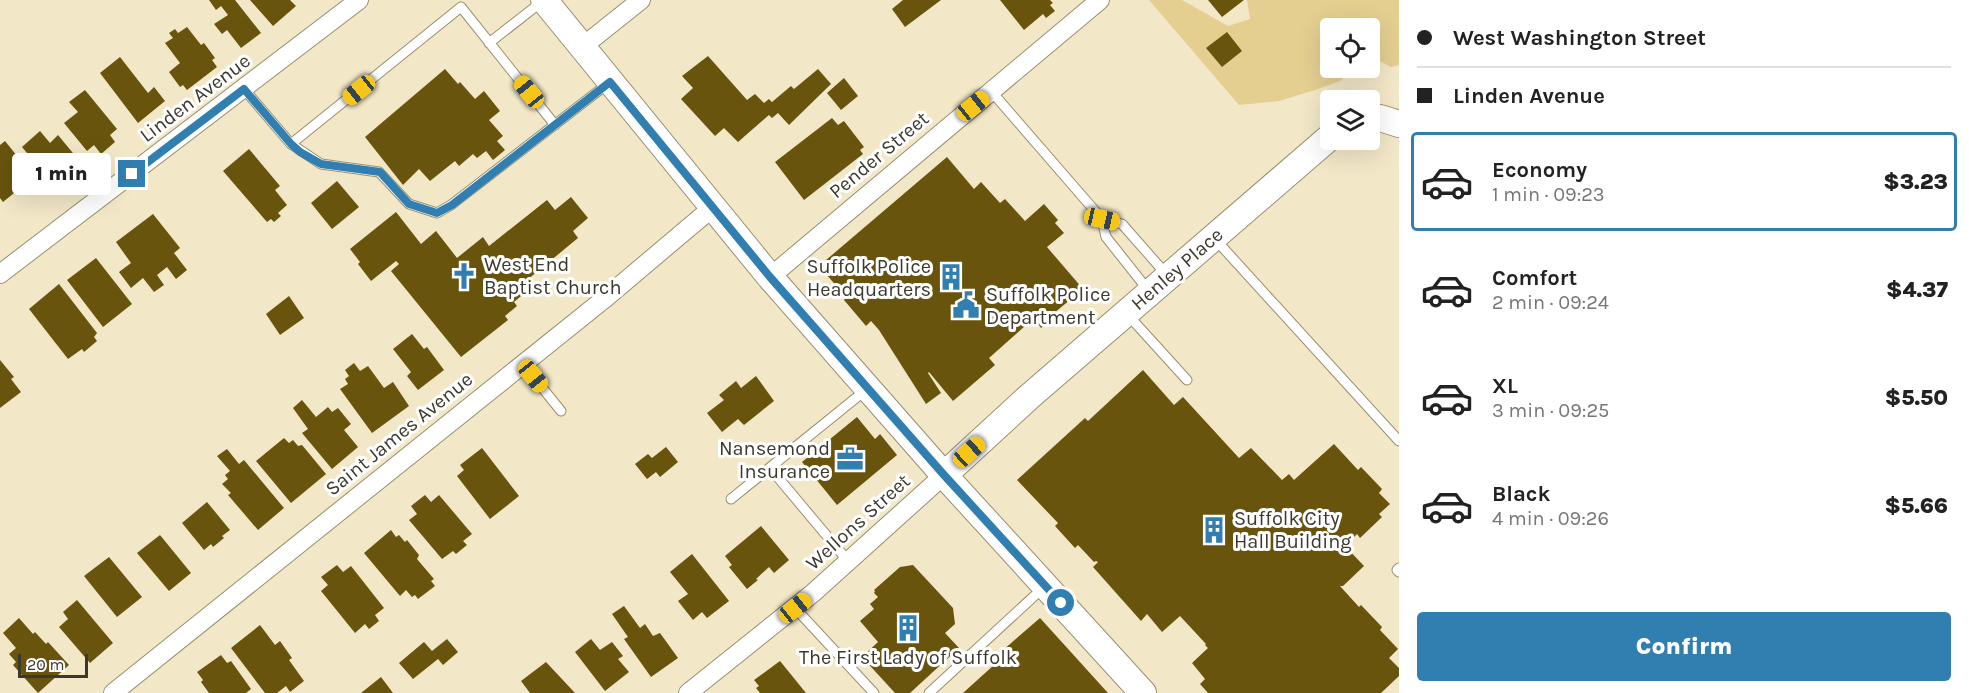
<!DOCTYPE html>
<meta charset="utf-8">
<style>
body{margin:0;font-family:Karla,sans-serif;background:#f2f2f2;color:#222;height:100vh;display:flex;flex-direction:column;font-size:22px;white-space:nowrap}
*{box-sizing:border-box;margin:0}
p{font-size:20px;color:#767676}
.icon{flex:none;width:33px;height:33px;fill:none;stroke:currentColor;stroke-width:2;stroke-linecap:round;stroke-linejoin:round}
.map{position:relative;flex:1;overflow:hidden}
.panel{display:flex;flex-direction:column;background:#fff;width:570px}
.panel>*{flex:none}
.banner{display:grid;align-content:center;height:132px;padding:0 18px;background:#fff}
.buttons{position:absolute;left:1320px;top:18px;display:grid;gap:12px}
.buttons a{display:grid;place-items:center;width:60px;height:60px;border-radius:6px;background:#fff;box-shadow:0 6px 24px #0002;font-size:30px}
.scale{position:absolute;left:18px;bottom:15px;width:70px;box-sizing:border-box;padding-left:6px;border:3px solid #3c382c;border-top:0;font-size:16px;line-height:21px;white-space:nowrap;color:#3c382c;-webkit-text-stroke:4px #fff;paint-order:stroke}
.end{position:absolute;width:27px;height:27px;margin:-14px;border:8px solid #317fb1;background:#fff;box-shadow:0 0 0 3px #fff}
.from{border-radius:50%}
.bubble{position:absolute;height:42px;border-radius:6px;background:#fff;box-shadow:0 6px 24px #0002;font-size:20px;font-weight:800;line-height:42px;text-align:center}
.car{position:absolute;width:18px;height:36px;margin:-18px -9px;border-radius:8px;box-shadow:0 0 4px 2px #0007;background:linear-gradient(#f5c518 24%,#345 0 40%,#f5c518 0 76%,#345 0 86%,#f5c518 0)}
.banner b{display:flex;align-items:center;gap:21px;height:57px;font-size:22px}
.banner b+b{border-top:2px solid #e0e0e0}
.banner i{width:15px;height:15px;background:#222}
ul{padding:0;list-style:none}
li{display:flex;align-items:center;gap:18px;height:99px;margin:0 12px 9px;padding:0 6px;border:3px solid transparent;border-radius:6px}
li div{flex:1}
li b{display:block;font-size:22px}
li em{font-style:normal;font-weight:800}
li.on{border-color:#317fb1}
li>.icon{width:54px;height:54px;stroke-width:1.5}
.primary-button{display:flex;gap:12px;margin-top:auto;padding:12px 18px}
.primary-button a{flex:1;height:69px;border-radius:6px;background:#317fb1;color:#fff;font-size:24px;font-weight:800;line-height:69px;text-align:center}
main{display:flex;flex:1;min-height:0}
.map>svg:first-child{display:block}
.green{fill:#e4cf91}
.building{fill:#68540d}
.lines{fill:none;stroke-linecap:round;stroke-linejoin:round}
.lane-casing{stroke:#988e71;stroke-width:11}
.street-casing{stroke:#988e71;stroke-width:20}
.secondary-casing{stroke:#988e71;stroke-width:28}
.lane{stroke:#fff;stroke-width:9}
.street{stroke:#fff;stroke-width:18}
.secondary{stroke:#fff;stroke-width:26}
.route{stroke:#317fb1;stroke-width:8}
.labels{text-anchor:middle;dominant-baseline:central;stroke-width:6;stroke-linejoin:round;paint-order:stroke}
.street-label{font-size:20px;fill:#3c382c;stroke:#fff}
.poi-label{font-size:20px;fill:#3c382c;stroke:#fff;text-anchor:start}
</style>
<main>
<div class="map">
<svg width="1399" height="693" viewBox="0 0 1399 693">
<rect width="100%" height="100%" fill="#f2e7c7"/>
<!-- green -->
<path class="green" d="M1149,0H1182L1228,26L1250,19L1247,0H1399V65L1391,67L1370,56V28H1330V68H1354L1340,81L1315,90L1279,101L1239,105Z"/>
<!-- building -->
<path class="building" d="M209,0H235L261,33L241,48L227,30L222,34L214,24L228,15L221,6L216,10Z
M250,0H290L296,6L273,26Z
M903,0H941L905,27L892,9Z
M1000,0H1050L1053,3L1050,5L1055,11L1046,18L1043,14L1024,30Z
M1208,0H1244L1222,17Z
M187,27L201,45L204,43L215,58L212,60L217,67L187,90L183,85L180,87L169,72L180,63L165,43L173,38L169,33L175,29L178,33Z
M1227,32L1242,51L1222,67L1206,48Z
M708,56L747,100L755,94L764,103L769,99L772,102L791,86L794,89L818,69L831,84L789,125L778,113L772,118L769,115L738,142L724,128L715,136L681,99L693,88L682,76Z
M120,57L148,93L154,87L165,101L138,123L100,73Z
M445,69L458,84L460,82L475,99L484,91L500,111L489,120L503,136L497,141L505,150L493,160L486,151L477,158L473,154L459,166L455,161L430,181L419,169L403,185L365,137Z
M844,78L858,96L841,110L827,93Z
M85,90L117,129L110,135L115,142L101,154L94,145L87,151L64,123L78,112L69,102Z
M832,118L838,125L844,121L864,147L860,150L863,154L804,200L775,162Z
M40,131L50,143L58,135L82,164L55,187L22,147Z
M5,141L34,177L3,202L0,198V145Z
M249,149L280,186L275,190L287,205L278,213L281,216L274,222L271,219L267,222L223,171Z
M947,157L974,189L981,182L1000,203L1005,199L1025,221L1044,204L1058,220L1055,223L1064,233L1047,247L1083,289L1047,319L1049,321L1041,328L1034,318L989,358L995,365L953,401L929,372L928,373L941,393L926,404L879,330L871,321L866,326L844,300L846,297L819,266Z
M337,181L359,207L332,229L311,203Z
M571,197L588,218L573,231L578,238L521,285L527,291L514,302L517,306L505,316L508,320L461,357L391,271L399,264L396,261L371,281L358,264L360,262L350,249L396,212L421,244L436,231L457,258L483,237L489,246L547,200L555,210Z
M153,214L180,248L174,253L187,270L176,279L167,267L157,275L164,285L154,292L143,278L131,288L119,272L131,263L116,242Z
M96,258L132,304L103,327L67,280Z
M59,284L97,333L94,337L97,341L84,352L82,349L68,359L29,309Z
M289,296L304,318L280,335L266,314Z
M412,334L424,349L427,347L444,370L418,390L407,376L411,372L393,349Z
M0,360L14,377L11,379L21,392L0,408Z
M354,363L360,371L368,366L384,388L393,382L409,406L372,433L340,389L348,384L345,379L349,376L345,370Z
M1143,370L1174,405L1183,397L1239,458L1251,448L1282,480L1289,474L1294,480L1334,444L1358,470L1361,467L1382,489L1379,493L1390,504L1379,514L1382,517L1360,538L1357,534L1345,546L1364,566L1343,586H1340L1359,607L1361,605L1382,627L1380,630L1398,649L1389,658L1399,668V676L1381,693H1208L1200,684L1205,679L1192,663L1208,648L1205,645L1206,644L1180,616L1162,632L1147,614L1141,621L1093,567L1098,562L1096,561L1094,562L1078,545L1075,548L1055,526L1058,523L1017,480L1085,418L1088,421Z
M756,376L774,401L744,425L738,419L722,432L707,413L724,400L719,395L736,381L741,388Z
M302,400L316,417L328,407L332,412L338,408L351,424L344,430L358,447L332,469L302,433L308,429L293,408Z
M857,417L875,439L880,434L897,455L837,505L802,462Z
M284,438L289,443L293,440L298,446L302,445L326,474L291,503L256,461Z
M666,447L678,462L660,477L656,472L647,479L635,464L648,454L652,458Z
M482,448L519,496L490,519L457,476L464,470L460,465Z
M227,449L239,464L244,460L284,508L258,530L228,495L231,493L222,484L228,479L225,475L230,471L217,456Z
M425,495L431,502L439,495L472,534L463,541L467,545L456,554L453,551L442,559L409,520L417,514L411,506Z
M207,502L230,530L222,536L224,538L213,547L211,544L204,550L182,523Z
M761,526L789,560L774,573L769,567L756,579L758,580L747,589L729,567L732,565L725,556Z
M391,530L396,537L399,535L405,542L407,540L419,555L417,559L434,579L431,581L435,586L418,599L415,595L412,597L406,590L400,596L364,553Z
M160,535L191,573L169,591L137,553Z
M692,554L729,601L707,618L702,612L693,620L678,601L688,594L670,572Z
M109,557L142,597L117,617L84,576Z
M337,565L343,572L351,566L384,608L375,615L379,621L369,629L365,624L355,633L321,591L328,585L321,577Z
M913,565L953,608L955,624L945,633L959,648L910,693H895L862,657L878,642L860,621L874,609L870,604L878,597L874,593L875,591L874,590L900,567Z
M77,600L113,643L90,663L59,627L68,619L63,612Z
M624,606L640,628L645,624L653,636L660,633L678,658L651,677L624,639L628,637L612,614Z
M19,618L33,634L35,632L46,644L48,642L69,665L38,693L13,665L16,662L9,654L16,648L3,633Z
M1040,618L1108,693H963L1005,655L1002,651Z
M260,625L275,645L280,641L292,658L289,660L304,681L290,692L286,686L277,693H265L231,648Z
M447,639L458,652L443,665L438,659L413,679L399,663L424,642L432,651Z
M591,639L600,650L612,642L623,656L618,659L629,672L605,691L575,652Z
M221,655L227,663L231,661L251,689L246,693H209L201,682L203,680L197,672Z
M780,661L806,693H760L756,688L759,686L754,680Z
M546,662L575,693H530L521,681Z
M381,677L393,693H361Z"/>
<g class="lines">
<defs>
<path id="lane" d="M489,43L544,0
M244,89L291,144L321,164L379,172L409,204L437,213L451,205L610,82
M991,91L1102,219L1106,237L1148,290
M291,144L461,7L555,125
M1102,219L1122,224L1166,274
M1215,239L1399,441
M1128,315L1187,380
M523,364L561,411
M770,468L848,561
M731,499L867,389
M1399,568L1397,570L1399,572
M795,608L874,693
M929,693L1044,587"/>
<path id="street" d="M582,47L641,0
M0,274L359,0
M770,277L1100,0
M113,693L603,300L712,208
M688,693L813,593L944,475"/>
<path id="secondary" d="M544,0L770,277L944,475L1143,693
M1370,119L1380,118L1399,124
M944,475L1030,396L1330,137"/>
</defs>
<!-- lane casing -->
<use href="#lane" class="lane-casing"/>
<!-- street casing -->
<use href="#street" class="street-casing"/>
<!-- secondary casing -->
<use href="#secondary" class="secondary-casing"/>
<!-- lane -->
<use href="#lane" class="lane"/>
<!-- street -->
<use href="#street" class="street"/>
<!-- secondary -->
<use href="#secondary" class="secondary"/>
</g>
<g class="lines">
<!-- route -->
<path class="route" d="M132,174L244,89L291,144L300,152L321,164L380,172L409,204L437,213L452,205L610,82L770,277L944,475L1061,603"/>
</g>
<!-- icons -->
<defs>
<symbol id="church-bare" viewBox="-9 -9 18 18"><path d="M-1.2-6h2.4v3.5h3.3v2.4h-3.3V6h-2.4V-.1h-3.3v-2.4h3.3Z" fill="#317fb1" stroke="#fff" stroke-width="2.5" paint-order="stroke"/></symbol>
<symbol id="building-bare" viewBox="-9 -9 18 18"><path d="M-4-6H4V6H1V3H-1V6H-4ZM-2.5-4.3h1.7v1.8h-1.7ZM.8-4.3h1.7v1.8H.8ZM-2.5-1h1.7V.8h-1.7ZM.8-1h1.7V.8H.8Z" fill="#317fb1" stroke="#fff" stroke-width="2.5" paint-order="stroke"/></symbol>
<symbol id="civic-bare" viewBox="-9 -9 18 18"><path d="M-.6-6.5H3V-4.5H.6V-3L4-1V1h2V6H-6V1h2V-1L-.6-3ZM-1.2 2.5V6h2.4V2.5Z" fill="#317fb1" stroke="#fff" stroke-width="2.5" paint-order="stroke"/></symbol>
<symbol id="office-bare" viewBox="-9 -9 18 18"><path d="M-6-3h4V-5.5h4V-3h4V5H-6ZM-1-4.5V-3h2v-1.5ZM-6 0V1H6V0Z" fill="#317fb1" stroke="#fff" stroke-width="2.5" paint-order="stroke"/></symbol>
</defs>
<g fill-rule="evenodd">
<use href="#church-bare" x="445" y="257" width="38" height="38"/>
<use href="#building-bare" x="932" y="258" width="38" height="38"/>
<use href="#civic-bare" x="947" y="286" width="38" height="38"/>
<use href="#office-bare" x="831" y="440" width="38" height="38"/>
<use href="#building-bare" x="1195" y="511" width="38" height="38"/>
<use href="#building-bare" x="889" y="609" width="38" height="38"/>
</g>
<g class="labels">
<!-- street labels -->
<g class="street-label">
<text transform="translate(195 98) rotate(-37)">Linden Avenue</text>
<text transform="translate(879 155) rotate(-40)">Pender Street</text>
<text transform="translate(1177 269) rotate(-41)">Henley Place</text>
<text transform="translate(399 434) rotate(-39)">Saint James Avenue</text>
<text transform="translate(858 522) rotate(-42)">Wellons Street</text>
</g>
<!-- poi labels -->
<g class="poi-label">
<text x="484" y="264">West End<tspan x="484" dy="23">Baptist Church</tspan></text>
<text x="931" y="266" text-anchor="end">Suffolk Police<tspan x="931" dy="23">Headquarters</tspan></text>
<text x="986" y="294">Suffolk Police<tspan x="986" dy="23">Department</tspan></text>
<text x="830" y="448" text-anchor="end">Nansemond<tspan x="830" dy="23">Insurance</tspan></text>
<text x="1234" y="518">Suffolk City<tspan x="1234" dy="23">Hall Building</tspan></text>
<text x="908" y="657" text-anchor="middle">The First Lady of Suffolk</text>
</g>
</g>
</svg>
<div class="buttons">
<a><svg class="icon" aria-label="locate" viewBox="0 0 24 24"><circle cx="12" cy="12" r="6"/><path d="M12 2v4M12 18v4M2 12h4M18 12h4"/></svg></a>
<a><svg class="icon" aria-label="layers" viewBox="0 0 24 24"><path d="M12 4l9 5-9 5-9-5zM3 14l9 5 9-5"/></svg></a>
</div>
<div class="scale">20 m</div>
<i class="end from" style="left:1061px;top:603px"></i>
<i class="end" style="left:132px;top:174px"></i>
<div class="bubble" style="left:12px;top:153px;width:99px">1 min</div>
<i class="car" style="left:359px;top:90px;rotate:231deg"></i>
<i class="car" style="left:529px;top:92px;rotate:321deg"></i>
<i class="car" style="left:973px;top:106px;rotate:51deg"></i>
<i class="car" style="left:1102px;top:219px;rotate:103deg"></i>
<i class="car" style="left:533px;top:376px;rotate:141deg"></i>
<i class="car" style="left:969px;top:452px;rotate:48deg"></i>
<i class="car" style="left:795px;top:608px;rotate:51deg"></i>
</div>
<section class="panel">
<div class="banner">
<b><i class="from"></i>West Washington Street</b>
<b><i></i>Linden Avenue</b>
</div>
<ul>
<li class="on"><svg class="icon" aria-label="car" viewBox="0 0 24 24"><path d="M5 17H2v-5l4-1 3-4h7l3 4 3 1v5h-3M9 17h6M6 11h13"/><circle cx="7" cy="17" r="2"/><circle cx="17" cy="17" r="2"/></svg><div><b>Economy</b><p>1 min · 09:23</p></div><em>$3.23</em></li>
<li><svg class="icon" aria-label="car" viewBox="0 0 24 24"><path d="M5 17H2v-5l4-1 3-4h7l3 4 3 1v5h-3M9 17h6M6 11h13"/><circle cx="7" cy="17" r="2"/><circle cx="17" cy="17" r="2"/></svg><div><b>Comfort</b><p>2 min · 09:24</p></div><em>$4.37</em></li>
<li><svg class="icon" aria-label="car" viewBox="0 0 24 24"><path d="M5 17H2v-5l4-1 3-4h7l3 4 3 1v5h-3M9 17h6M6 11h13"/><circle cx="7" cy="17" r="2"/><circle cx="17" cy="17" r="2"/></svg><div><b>XL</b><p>3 min · 09:25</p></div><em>$5.50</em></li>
<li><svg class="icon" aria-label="car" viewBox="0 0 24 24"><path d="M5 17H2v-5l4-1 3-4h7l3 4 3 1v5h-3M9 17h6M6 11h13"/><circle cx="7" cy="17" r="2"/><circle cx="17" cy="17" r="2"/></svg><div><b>Black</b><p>4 min · 09:26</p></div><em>$5.66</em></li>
</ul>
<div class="primary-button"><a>Confirm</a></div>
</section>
</main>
